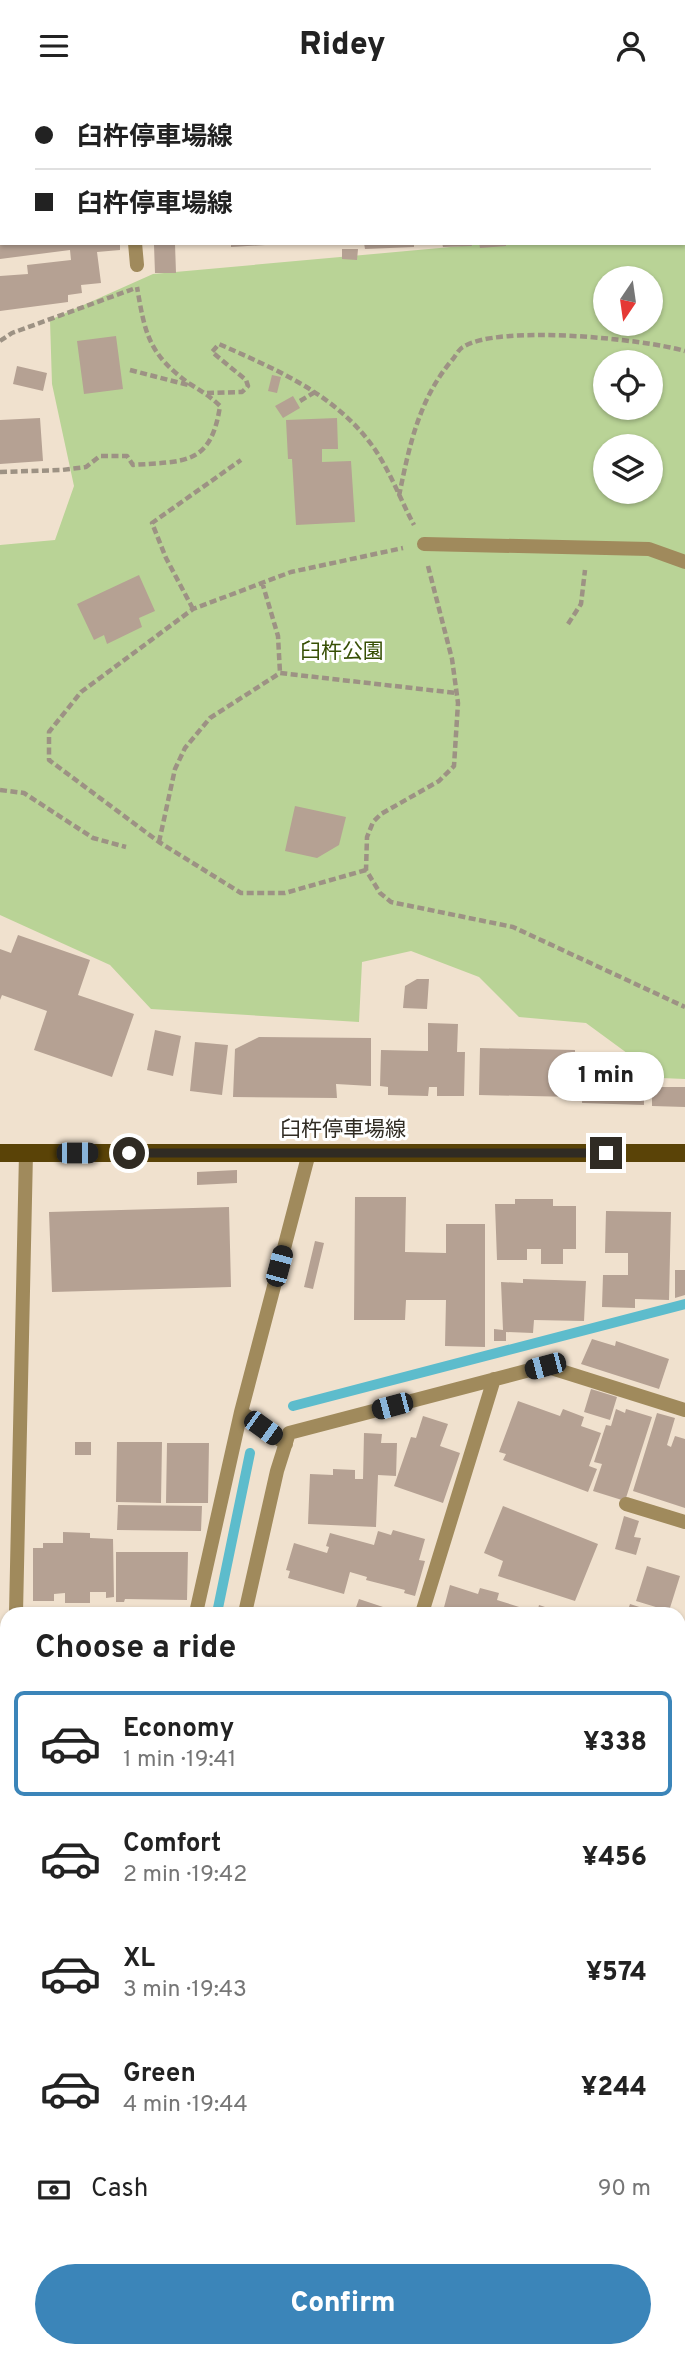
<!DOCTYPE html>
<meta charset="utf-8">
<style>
body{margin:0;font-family:Overpass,"Noto Sans JP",sans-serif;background:#f2f2f2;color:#222;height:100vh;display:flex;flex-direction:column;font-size:26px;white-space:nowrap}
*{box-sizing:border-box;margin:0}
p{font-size:23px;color:#767676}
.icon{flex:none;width:38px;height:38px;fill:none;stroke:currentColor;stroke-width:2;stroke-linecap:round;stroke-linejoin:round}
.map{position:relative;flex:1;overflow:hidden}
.sheet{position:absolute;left:0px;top:1516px;width:686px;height:751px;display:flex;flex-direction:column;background:#fff;border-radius:21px 21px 0 0;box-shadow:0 2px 5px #0004}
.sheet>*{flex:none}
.hud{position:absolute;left:0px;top:0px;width:686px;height:154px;box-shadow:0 2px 5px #0004;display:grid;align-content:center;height:154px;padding:0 35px;background:#fff}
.needle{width:46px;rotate:193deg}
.buttons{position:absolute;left:593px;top:175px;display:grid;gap:14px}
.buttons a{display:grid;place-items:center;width:70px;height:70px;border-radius:50%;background:#fff;box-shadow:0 2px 5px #0004;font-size:35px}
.end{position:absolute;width:32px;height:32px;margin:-16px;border:9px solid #302b23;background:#fff;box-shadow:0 0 0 4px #fff}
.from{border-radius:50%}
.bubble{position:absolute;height:49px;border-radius:24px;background:#fff;box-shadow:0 2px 5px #0004;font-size:23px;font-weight:800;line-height:49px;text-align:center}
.car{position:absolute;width:21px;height:42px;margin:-21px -10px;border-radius:9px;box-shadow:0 0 5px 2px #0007;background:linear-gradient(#222 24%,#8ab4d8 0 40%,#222 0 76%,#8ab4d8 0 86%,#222 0)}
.hud b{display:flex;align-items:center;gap:24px;height:66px;font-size:26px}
.hud b+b{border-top:2px solid #e0e0e0}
.hud i{width:18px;height:18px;background:#222}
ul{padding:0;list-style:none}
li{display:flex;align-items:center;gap:21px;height:105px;margin:0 14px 10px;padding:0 21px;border:4px solid transparent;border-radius:10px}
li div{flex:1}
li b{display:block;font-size:26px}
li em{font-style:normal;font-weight:800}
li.selected{border-color:#3b85b9}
li>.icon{width:63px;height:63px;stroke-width:1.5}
h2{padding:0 35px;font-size:32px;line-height:84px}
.pay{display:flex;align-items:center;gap:18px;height:77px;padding:0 35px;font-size:26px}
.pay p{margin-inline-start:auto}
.button{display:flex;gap:14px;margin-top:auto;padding:14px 35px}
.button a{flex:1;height:80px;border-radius:42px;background:#3b85b9;color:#fff;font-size:28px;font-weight:800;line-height:80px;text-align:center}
header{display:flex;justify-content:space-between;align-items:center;height:91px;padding:0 35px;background:#fff;font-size:32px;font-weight:800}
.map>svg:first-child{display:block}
.education{fill:#edd3ce}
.green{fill:#b9d396;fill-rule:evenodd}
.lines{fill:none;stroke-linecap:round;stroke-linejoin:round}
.stream{stroke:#5dbccc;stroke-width:10}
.building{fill:#b5a193}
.path{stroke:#9d9284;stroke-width:4.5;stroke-dasharray:7 3.5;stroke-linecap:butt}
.lane{stroke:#a08a5c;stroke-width:14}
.street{stroke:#a08a5c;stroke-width:14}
.primary{stroke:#5a4307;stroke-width:18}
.route{stroke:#302b23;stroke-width:9}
.labels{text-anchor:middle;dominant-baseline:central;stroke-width:6;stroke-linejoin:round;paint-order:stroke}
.park-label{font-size:21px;fill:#374f05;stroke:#fff}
.street-label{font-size:21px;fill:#302b23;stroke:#fff}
</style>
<header><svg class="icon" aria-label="menu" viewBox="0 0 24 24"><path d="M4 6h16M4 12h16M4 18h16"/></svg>Ridey<svg class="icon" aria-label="person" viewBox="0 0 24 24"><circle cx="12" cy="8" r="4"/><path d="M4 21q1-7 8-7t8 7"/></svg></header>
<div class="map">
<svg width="685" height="2265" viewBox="0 0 685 2265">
<rect width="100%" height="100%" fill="#f0e1ce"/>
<!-- education -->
<path class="education" d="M110,2259H353L372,2265H109Z"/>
<!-- green -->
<path class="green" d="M685,141V988L661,987L586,932L519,926L479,886L411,860L362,871L359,931L151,918L110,874L0,824V454L55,449L74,395L52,293L50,229L153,183L495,152H684ZM606,187H651V233H606ZM606,271H651V317H606ZM606,355H651V401H606Z
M679,1743L685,1745V2265H384L366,2259H679Z"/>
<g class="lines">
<!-- stream -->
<path class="stream" d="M293,1315L685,1213
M217,1522L250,1362
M68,2265L69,2259"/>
</g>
<!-- building -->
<path class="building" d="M0,152H120V159L97,161L101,192L81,194L82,202L68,204V211L0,220V185L28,183L27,174L71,169L70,159L0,168Z
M231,152H265V154L231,156Z
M364,152H414V156L365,158Z
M442,152H471L472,155L443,156Z
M479,152H506V155L480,157Z
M175,153L176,182H155L154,154Z
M342,158H358L357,169L342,168Z
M116,245L123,298L84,303L77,250Z
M17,275L47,282L43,300L13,293Z
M272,284L281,286L277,302L268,300Z
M293,305L300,317L283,327L275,315Z
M40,327L43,370L0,373V329Z
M337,327L338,358H322V371L351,370L355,431L296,434L292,368H288L286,329Z
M139,484L155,520L139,527L142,536L107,553L104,544L94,549L77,513Z
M295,715L346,726L339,754L317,767L285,760Z
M18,844L90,869L78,904L134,923L112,986L34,959L47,920L2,904L0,909V858L11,862Z
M417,888H429L427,918L403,917L405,895Z
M428,932L458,933L457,961H465L464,1005H437V996H429L428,1005L388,1004V996L380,995L381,959L428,960Z
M155,939L181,945L173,985L147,979Z
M259,946L371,947V995L336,993L337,1007L233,1006L235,958Z
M195,951L228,954L222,1004L190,1000Z
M480,957L575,959V1006L479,1004Z
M583,992L644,994V1014L582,1012Z
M652,996H685V1016L652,1015Z
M237,1079V1092L197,1094V1081Z
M355,1106H406L405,1161L446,1162V1133H485V1256L445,1255L446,1209H406L405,1229H354Z
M515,1108H553V1115H576V1158H563V1173H541V1158H527V1169H497L495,1113H515Z
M229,1116L231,1196L52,1201L49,1121Z
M606,1120L671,1121L669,1209L635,1208V1217L602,1216L603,1184H628V1162H605Z
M315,1150L324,1152L313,1198L304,1196Z
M675,1179H685V1204L675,1207Z
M523,1188L586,1190L584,1230L534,1229L533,1242L506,1241V1250H494V1238L503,1239L501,1191L523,1192Z
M592,1248L615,1255L616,1250L669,1268L659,1298L581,1273Z
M591,1298L617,1306L610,1329L584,1321Z
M518,1310L560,1325L563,1318L584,1326L581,1335L601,1342L589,1375L597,1378L588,1401L503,1369L506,1363L499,1361Z
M616,1318L625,1322L626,1318L652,1326L625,1410L593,1400L602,1373L594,1371L606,1334L611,1335Z
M657,1322L675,1327L667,1354L671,1356L675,1345L685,1348V1417L633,1400Z
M423,1325L448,1333L440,1355L460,1362L443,1412L394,1395L411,1346L416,1347Z
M364,1342L382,1343L381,1352H397L396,1385L378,1384L376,1436L308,1433L310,1383L333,1384V1378L355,1379V1388H363Z
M75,1351H91V1364H75Z
M117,1351H162L161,1412L116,1411Z
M167,1352H209L208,1412H166Z
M118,1414L202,1415L201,1440L117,1439Z
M503,1415L598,1453L575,1510L498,1485L503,1470L484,1462Z
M624,1425L639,1430L634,1446L641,1447L636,1464L615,1458Z
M393,1439L425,1448L419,1469L425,1470L415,1505L404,1502L405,1499L366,1489L367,1486L350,1481L344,1503L288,1487L290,1480L286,1479L294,1452L327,1462L329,1456L326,1455L330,1442L374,1454L378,1440L391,1444Z
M63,1441L90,1442V1447L113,1448L114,1506L106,1507V1501H90V1512H65V1502L54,1503V1510H33V1457H43V1452H63Z
M116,1461H188L187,1509L125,1508L124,1511H116Z
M647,1475L680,1485L669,1520L636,1510Z
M450,1494L478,1503L480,1497L499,1502L497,1509L532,1520V1522H452L443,1520Z
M359,1508L395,1520L394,1522H354Z
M630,1513L658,1522H627Z
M539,1514L563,1522H537Z
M133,1516H176V1522H133Z
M679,1541L685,1542V1602L679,1601Z
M679,1681L685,1683V1707L680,1725Z
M2,1861H7V1908H2Z
M3,1925H7V1979H0V1940H3Z
M0,2004H7V2050L0,2049Z
M0,2082H7V2161H0Z
M0,2169H7V2220H0Z
M139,2259H353L369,2264L138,2265Z"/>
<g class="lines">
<!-- path -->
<path class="path" d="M354,2V0
M0,250L12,242L133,198
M130,279L188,294
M207,302L242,301L248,295L246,289L212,261L219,253C275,278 333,302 371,353C389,377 400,408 414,434
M300,310L315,301
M0,381L62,379L86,376L100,365H127L133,374C184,370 211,375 220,315C210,305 201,300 190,293C148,263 145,242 137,196
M399,405C409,356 419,307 453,268C456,264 459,258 463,256C498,233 644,248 685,260
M428,475L452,568L458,612L454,675L439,690L381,723L373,731L367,746L366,779L380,802L391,811L513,836L685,916
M262,491L278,545L280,582
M193,518L166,467L152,432L241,369
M568,533L581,513L585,479
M0,699L24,702L93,747L126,756
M159,751L175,678L185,657L210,627L280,582L456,602
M366,779L285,802H241L159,751L49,669V641L81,601L193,518L291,481L403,457"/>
<!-- lane -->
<path class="lane" d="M424,453L649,458L685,471"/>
<!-- street -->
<path class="street" d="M126,0V2
M684,10H685
M135,152L137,174
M241,1321L286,1353
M626,1413L685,1431
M16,1522L26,1062
M196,1522L241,1321L309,1062
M245,1522L277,1380L289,1342L545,1275L685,1319
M422,1522L494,1288
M679,1617L685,1619
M0,1726H7
M30,2265L32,2259"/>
<!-- primary -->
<path class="primary" d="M0,1062H685"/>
</g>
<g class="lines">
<!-- route -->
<path class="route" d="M129,1062H606"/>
</g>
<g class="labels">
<!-- park labels -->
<g class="park-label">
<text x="342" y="561">臼杵公園</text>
</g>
<!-- street labels -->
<g class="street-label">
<text x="343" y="1039">臼杵停車場線</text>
</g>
</g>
</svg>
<div class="buttons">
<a><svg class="needle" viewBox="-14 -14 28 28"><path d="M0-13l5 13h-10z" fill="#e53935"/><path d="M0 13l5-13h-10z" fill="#767676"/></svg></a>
<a><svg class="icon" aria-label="locate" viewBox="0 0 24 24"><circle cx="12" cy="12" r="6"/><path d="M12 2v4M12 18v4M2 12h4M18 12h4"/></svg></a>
<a><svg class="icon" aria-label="layers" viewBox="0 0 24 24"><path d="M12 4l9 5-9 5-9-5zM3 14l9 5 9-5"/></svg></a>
</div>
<i class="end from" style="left:129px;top:1062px"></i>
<i class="end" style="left:606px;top:1062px"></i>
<div class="bubble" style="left:548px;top:961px;width:116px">1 min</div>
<i class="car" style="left:77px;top:1062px;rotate:90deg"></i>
<i class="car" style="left:279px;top:1175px;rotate:15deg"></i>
<i class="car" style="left:545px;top:1275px;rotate:255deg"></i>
<i class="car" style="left:392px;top:1315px;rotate:255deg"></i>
<i class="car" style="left:263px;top:1337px;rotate:126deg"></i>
<div class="hud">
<b><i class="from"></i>臼杵停車場線</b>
<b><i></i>臼杵停車場線</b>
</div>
<section class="sheet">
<h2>Choose a ride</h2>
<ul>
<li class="selected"><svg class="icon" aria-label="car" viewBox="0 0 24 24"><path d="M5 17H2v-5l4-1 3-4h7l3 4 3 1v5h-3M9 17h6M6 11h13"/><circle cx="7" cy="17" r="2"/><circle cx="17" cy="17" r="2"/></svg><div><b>Economy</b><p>1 min · 19:41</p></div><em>¥338</em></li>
<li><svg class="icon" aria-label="car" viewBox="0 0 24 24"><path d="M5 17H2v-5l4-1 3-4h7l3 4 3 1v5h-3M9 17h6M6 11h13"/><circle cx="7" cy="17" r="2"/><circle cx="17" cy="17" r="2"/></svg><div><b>Comfort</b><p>2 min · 19:42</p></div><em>¥456</em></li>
<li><svg class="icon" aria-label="car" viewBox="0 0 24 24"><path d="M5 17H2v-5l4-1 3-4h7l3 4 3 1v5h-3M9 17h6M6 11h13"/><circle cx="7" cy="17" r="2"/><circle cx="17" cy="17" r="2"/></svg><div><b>XL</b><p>3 min · 19:43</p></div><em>¥574</em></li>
<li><svg class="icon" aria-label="car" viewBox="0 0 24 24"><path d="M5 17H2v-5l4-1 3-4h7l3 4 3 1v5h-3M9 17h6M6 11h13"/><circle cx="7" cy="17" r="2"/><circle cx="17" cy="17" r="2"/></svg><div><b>Green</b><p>4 min · 19:44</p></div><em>¥244</em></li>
</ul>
<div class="pay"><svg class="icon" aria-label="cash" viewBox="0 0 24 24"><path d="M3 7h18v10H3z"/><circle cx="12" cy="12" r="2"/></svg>Cash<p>90 m</p></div>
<div class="button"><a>Confirm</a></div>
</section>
</div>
